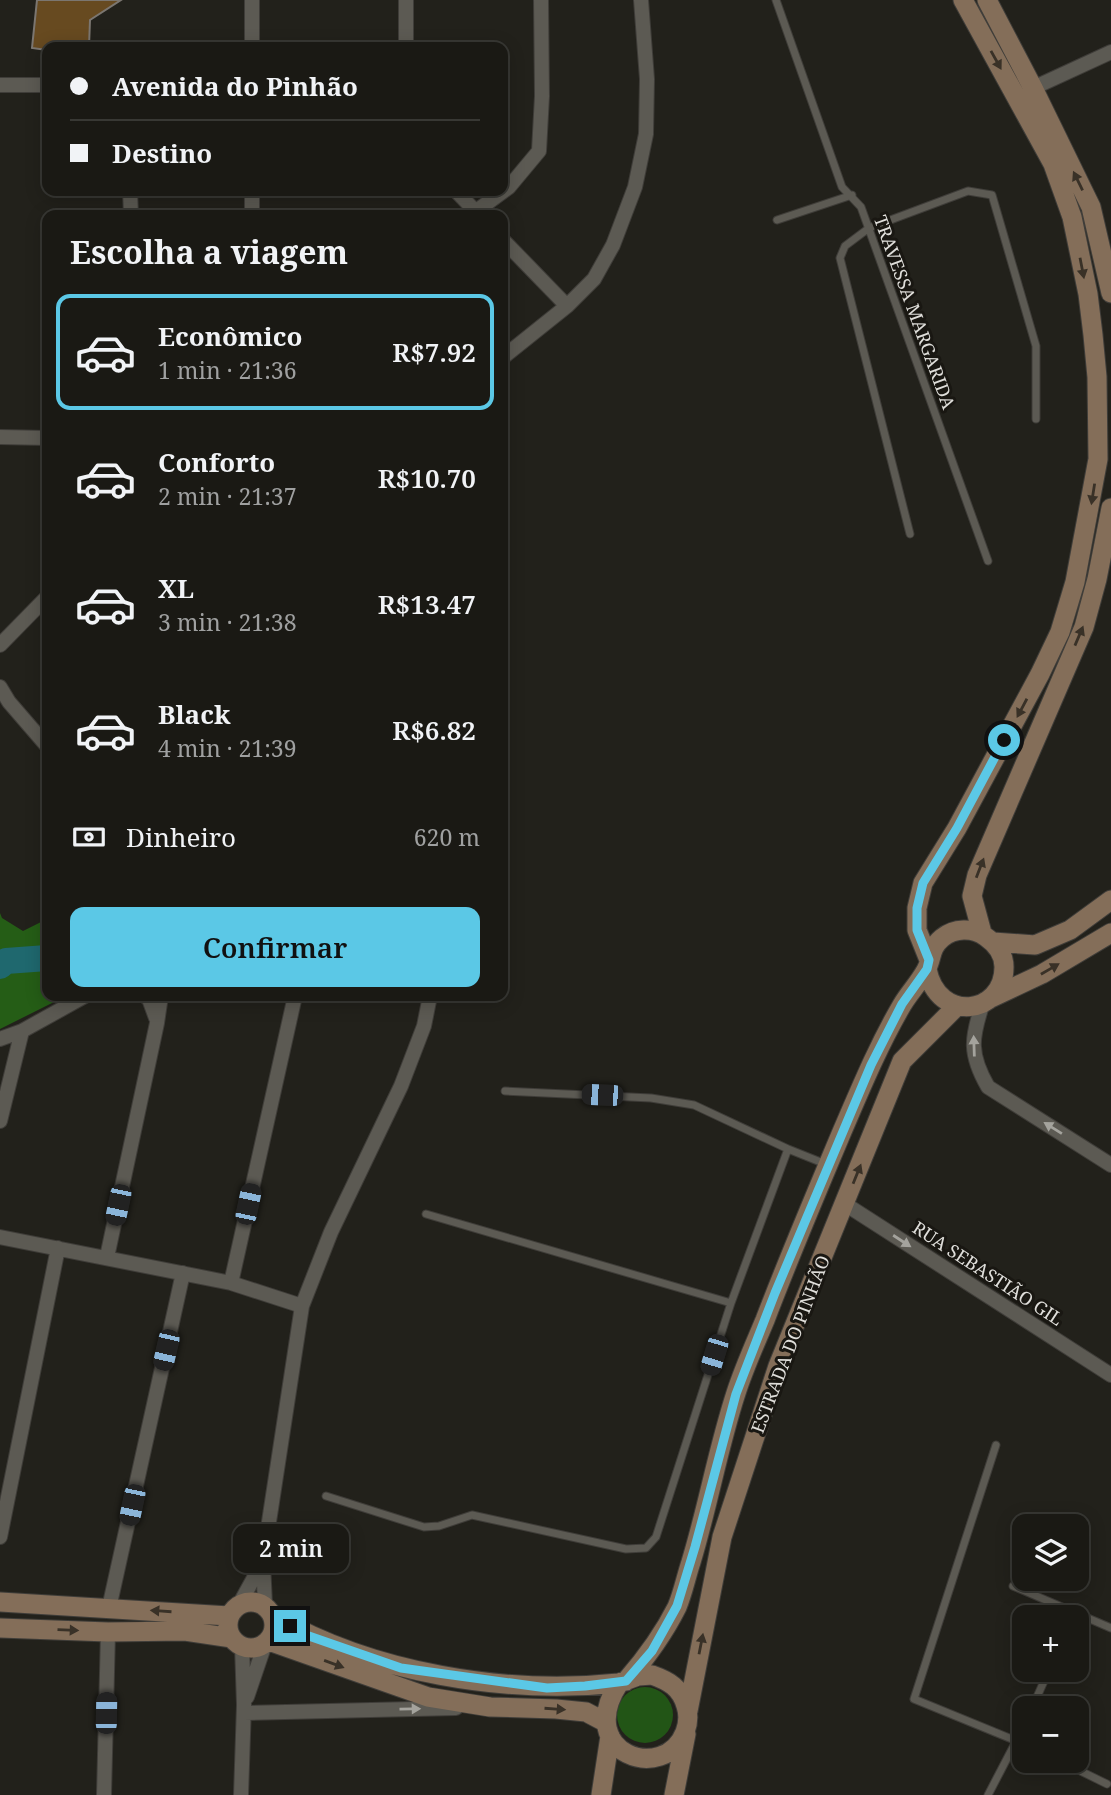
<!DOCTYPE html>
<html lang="pt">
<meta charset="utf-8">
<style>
body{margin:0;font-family:"Noto Serif",serif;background:#23221d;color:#f1f3f6;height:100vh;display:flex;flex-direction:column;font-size:26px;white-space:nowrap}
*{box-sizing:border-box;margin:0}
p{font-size:23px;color:#9fa0a0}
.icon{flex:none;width:38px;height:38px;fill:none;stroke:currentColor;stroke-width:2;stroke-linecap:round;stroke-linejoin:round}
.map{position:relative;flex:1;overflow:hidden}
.drawer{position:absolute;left:42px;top:210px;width:466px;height:791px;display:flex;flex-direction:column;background:#1a1914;border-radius:14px;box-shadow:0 4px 18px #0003,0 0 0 2px #383834}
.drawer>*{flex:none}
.guide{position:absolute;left:42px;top:42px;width:466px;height:154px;border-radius:14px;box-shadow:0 4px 18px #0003,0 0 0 2px #383834;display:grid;align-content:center;height:154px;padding:0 28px;background:#1a1914}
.tools{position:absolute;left:1012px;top:1514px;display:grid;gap:14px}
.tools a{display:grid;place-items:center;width:77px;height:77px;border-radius:14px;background:#1a1914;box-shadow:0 4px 18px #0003,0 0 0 2px #383834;font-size:35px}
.end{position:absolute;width:32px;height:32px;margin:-16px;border:9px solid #5bc8e6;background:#111;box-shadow:0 0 0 4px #111}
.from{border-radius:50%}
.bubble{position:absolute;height:49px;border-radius:14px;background:#1a1914;box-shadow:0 4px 18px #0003,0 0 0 2px #383834;font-size:23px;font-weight:600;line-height:49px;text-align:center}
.car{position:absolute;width:21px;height:42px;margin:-21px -10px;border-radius:9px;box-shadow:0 0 5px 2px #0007;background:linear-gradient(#222 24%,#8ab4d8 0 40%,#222 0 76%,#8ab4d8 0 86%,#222 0)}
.guide b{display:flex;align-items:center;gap:24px;height:66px;font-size:26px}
.guide b+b{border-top:2px solid #383834}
.guide i{width:18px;height:18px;background:#f1f3f6}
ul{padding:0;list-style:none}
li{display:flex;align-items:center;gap:21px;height:116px;margin:0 14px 10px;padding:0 14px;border:4px solid transparent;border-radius:14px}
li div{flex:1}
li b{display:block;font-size:26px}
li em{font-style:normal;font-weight:600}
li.on{border-color:#5bc8e6}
li>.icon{width:63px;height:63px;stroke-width:1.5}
h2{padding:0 28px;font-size:32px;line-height:84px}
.pay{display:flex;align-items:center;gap:18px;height:77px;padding:0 28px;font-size:26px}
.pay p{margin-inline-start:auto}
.button{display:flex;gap:14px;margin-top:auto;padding:14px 28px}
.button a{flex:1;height:80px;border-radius:14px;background:#5bc8e6;color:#111;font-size:28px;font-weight:600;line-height:80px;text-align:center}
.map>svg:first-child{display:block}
.green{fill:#225516}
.forest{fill:#255d16}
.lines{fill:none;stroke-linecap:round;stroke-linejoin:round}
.river{stroke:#1f686e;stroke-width:26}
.building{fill:#674a20;stroke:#7b7670;stroke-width:2}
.lane-casing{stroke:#3f3d39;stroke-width:9}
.street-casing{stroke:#3f3d39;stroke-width:16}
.secondary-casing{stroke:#3f3d39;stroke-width:21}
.lane{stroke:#5c5a53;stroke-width:7}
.street{stroke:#5c5a53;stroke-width:14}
.secondary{stroke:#846e59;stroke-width:19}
.oneway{fill:#393127}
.oneway2{fill:#a4a39d}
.route{stroke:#5bc8e6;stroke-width:9}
.labels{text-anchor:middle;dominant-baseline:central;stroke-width:6;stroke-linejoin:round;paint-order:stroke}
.street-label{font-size:18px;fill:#dfdeda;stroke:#191712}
</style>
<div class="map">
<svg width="1111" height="1795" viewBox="0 0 1111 1795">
<rect width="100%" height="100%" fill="#22211b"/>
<!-- green -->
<path class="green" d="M617 1715a28 28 0 1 1 56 0a28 28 0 1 1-56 0Z"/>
<!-- forest -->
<path class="forest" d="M0,913L2,918L23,931L47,919V996H66L0,1029Z"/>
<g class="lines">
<!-- river -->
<path class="river" d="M0,966L6,961L47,958"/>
</g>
<!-- building -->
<path class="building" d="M37,0H121L90,20L89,47H47V50L32,48Z"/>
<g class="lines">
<defs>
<path id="lane" d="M776,0L842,187L861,207L988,561
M777,220L852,195
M910,534L840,258L845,246L869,228L968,191L992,195L1036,346V419
M505,1091L651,1098L694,1105L788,1149L828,1165
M426,1214L731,1303
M996,1445L914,1699L1024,1744
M326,1496L424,1527L439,1526L472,1515L626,1549L646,1548L656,1537L731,1303L788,1149
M1013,1586L1111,1628
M1032,1708L1049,1670
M1058,1760L1107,1784
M988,1795L1024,1726"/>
<path id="street" d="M252,47V0
M406,47V0
M0,85H47
M1033,88L1111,52
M130,191L131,215
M456,191L479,215
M252,215V191
M471,215L509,187L539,151L542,96L541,0
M502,239L567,306
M502,358L567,306L594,279L613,245L635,187L646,134L647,79L641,0
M0,437L47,438
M0,645L47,597
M0,687L9,702L47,746
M145,996L149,999L156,1018
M983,1003C971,1038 969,1054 988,1087L1111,1165
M0,1039L22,1031L85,996
M0,1121L22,1031
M845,1204L1111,1375
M0,1237L231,1283L302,1306
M107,1257L157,1023L161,996
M231,1283L295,996
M0,1537L58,1248
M240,1603L262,1563
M265,1605L263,1561L302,1306L331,1232L401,1086L424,1026L430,996
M109,1608L183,1273
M247,1697L265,1644
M244,1713L456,1708
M104,1795L108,1632
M241,1795L244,1705L242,1646"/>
<path id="secondary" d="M987,0L1033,88L1091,207L1111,293
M982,933L972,896L977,875L1084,627L1097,579L1111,508
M993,942L1035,945L1070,930L1111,900
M929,960L917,930V908L923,883L957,828L1040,674L1060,632L1075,582L1098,459L1097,377L1093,335L1088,294L1072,217L1053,164L963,0
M989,999L1042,974L1111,933
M228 1625a23 23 0 1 1 46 0a23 23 0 1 1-46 0Z
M0,1602L229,1616
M274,1616C372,1673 506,1695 619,1683
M0,1628L108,1632L185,1631L232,1638
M269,1641L428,1697L490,1707L556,1709L586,1712L605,1722
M652,1675C669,1681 681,1688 686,1706C689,1715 688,1724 685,1732C665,1784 573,1754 619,1683L638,1676Z
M626,1681C646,1658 663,1635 677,1607C683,1593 686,1577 691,1562C708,1506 718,1448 736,1393C744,1368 755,1344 765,1320C789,1257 815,1196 841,1134C860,1090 878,1046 902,1005C909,993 919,983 926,970C933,958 929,949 942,938C954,928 973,927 986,937C996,944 1004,954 1004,967C1004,1015 938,1024 927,969
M688,1711L722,1537L778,1366L902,1061L957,1006
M601,1795L610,1736
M674,1795L686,1734"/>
</defs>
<!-- lane casing -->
<use href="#lane" class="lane-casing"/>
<!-- street casing -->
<use href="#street" class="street-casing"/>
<!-- secondary casing -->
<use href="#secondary" class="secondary-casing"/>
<!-- lane -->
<use href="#lane" class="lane"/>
<!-- street -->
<use href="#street" class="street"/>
<!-- secondary -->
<use href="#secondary" class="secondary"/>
</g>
<!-- one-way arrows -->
<defs><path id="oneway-solid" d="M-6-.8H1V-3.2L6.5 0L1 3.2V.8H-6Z" transform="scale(1.75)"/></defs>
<g class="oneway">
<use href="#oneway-solid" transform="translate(996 60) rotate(61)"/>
<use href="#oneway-solid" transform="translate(1078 181) rotate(-116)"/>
<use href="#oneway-solid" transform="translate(1082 268) rotate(79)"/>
<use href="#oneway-solid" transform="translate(1093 494) rotate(99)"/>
<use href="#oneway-solid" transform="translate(1079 636) rotate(-67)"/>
<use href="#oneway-solid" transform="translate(1022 708) rotate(118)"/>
<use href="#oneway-solid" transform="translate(980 868) rotate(-69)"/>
<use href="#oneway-solid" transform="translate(1050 969) rotate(-30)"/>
<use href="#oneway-solid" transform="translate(857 1174) rotate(-68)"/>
<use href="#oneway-solid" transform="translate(161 1611) rotate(-176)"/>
<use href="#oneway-solid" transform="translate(68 1630) rotate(2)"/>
<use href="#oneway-solid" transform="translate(701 1644) rotate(-79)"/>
<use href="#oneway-solid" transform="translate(334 1664) rotate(20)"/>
<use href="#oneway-solid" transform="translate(555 1709) rotate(4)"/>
</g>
<g class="oneway2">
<use href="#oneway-solid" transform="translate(974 1046) rotate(-92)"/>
<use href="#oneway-solid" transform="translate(1053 1128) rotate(-148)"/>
<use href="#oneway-solid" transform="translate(902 1241) rotate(33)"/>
<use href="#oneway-solid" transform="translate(410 1709) rotate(-1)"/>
</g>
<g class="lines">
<!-- route -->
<path class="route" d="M290,1626L306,1635L401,1668L547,1688L585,1686L626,1681L652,1651L677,1606L695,1547L736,1394L775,1293L871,1065L902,1004L927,969L929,960L917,930V908L923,883L957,828L1004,740"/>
</g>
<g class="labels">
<!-- street labels -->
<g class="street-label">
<text transform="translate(915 312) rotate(70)">TRAVESSA MARGARIDA</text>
<text transform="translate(988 1273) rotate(33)">RUA SEBASTIÃO GIL</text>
<text transform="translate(790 1344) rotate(-69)">ESTRADA DO PINHÃO</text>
</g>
</g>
</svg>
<div class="tools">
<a><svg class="icon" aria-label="layers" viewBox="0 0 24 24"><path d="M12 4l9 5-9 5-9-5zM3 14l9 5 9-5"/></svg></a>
<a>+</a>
<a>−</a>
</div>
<i class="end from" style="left:1004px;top:740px"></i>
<i class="end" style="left:290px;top:1626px"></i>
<div class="bubble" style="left:233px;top:1524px;width:116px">2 min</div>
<i class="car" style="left:602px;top:1095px;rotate:272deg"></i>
<i class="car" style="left:248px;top:1204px;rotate:12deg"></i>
<i class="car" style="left:118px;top:1205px;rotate:192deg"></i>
<i class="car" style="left:166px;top:1350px;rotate:193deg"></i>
<i class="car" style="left:714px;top:1355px;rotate:197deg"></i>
<i class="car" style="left:132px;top:1505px;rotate:192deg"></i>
<i class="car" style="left:106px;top:1713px;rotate:1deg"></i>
<div class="guide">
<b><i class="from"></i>Avenida do Pinhão</b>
<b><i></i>Destino</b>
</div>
<section class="drawer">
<h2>Escolha a viagem</h2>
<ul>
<li class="on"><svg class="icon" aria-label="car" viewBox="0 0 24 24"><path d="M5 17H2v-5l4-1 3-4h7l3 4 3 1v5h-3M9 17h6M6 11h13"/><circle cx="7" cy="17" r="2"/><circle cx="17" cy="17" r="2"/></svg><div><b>Econômico</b><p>1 min · 21:36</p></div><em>R$7.92</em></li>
<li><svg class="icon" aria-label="car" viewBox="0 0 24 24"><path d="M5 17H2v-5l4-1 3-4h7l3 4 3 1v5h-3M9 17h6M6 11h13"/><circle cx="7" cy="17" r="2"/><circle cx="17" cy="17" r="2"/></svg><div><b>Conforto</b><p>2 min · 21:37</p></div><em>R$10.70</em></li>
<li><svg class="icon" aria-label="car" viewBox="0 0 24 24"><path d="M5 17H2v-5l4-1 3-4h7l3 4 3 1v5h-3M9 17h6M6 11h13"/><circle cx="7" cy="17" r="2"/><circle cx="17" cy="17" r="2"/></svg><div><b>XL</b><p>3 min · 21:38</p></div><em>R$13.47</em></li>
<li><svg class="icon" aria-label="car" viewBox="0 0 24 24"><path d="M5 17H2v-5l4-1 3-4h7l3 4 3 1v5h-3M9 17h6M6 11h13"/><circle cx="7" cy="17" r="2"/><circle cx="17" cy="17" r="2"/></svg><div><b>Black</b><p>4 min · 21:39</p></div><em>R$6.82</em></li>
</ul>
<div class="pay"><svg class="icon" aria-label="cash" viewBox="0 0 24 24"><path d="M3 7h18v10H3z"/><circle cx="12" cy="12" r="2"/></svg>Dinheiro<p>620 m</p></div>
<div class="button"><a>Confirmar</a></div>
</section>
</div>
